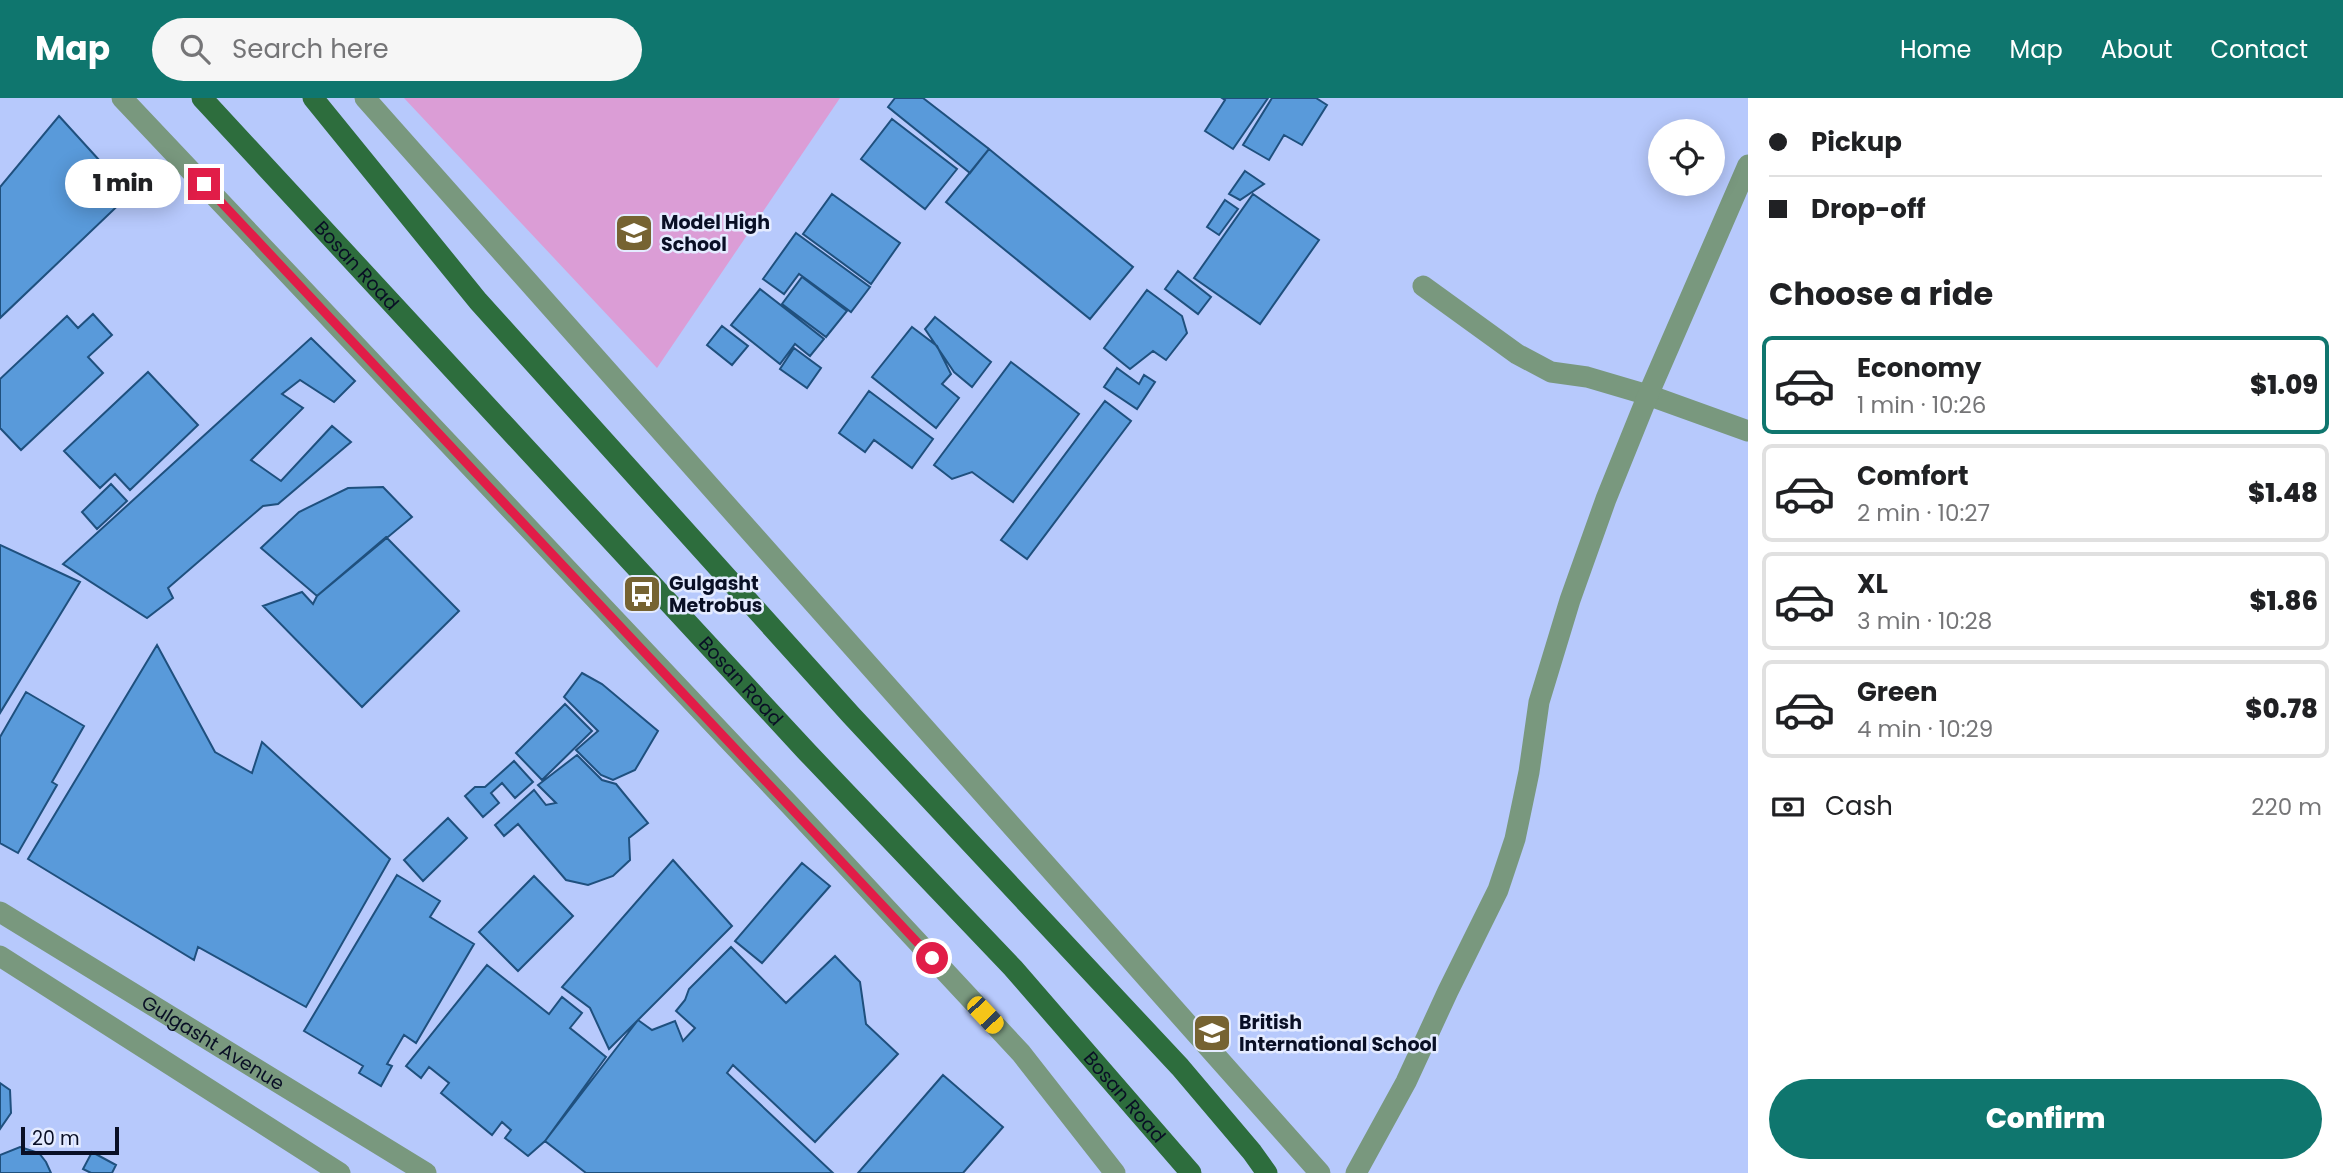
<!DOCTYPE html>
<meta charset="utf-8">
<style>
body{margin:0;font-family:Poppins,sans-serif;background:#f6f6f6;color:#202124;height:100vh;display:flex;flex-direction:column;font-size:26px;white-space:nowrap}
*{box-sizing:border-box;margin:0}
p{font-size:23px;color:#757577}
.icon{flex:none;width:38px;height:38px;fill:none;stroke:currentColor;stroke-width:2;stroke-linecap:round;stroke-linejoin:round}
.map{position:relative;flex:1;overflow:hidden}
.panel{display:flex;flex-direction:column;background:#fff;width:595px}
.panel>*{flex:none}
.banner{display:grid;align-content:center;height:154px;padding:0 21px;background:#fff}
.buttons{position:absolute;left:1648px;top:21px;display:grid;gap:14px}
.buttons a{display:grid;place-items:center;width:77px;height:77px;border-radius:50%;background:#fff;box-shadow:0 4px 18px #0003;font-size:35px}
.scale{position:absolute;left:21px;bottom:18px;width:98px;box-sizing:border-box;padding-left:7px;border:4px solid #090f25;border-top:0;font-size:19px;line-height:24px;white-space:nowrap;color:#090f25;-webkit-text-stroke:5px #e4ebff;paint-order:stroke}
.end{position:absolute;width:32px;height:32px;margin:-16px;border:9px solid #e11d48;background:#fff;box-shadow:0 0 0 4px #fff}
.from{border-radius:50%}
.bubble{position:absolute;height:49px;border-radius:24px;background:#fff;box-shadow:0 4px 18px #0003;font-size:23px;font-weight:800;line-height:49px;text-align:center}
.car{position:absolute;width:21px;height:42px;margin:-21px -10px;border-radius:9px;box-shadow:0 0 5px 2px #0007;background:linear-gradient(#f5c518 24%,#345 0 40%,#f5c518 0 76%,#345 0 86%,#f5c518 0)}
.banner b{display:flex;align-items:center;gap:24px;height:66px;font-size:26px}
.banner b+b{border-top:2px solid #e0e0e0}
.banner i{width:18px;height:18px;background:#202124}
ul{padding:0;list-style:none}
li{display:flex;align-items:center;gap:21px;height:98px;margin:0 14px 10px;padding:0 7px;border:4px solid #e0e0e0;border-radius:10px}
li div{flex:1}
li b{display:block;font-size:26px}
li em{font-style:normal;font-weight:800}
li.selected{border-color:#0f766e}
li>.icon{width:63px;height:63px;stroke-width:1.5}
h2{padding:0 21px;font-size:32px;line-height:84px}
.pay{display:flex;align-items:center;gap:18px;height:77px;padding:0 21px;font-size:26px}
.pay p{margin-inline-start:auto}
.button{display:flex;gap:14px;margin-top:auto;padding:14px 21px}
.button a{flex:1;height:80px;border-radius:42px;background:#0f766e;color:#fff;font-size:28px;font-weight:800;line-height:80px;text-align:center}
header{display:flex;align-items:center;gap:42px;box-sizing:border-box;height:98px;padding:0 35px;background:#0f766e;color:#fff}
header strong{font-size:33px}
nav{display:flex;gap:38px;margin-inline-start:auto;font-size:24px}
.search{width:490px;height:63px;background:#f6f6f6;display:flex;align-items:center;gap:18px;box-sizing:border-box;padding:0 24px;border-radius:38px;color:#757577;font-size:26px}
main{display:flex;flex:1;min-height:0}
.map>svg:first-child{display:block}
.green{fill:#db9dd6}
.building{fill:#599ada;stroke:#1f507e;stroke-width:2}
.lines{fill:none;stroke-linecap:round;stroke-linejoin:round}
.minor{stroke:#79987e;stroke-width:21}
.major{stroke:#2d6d3d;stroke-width:21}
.route{stroke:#e11d48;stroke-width:9}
.labels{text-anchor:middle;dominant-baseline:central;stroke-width:5;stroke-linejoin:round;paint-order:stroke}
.poi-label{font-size:19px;font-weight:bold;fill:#090f25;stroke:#e4ebff;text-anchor:start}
.street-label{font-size:19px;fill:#090f25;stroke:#e4ebff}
</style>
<header>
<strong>Map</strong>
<div class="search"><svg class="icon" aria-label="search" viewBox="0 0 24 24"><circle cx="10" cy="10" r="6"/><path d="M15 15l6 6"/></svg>Search here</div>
<nav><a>Home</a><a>Map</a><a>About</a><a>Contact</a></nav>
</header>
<main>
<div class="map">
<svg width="1748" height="1075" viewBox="0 0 1748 1075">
<rect width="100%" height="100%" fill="#b7c9fc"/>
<!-- green -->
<path class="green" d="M404,0H840L657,270Z"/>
<!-- building -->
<path class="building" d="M895,0H923L989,51L970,75L888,9Z
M1222,0H1268L1233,51L1205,33L1225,2Z
M1272,0H1316L1327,7L1302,47L1284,37L1269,62L1243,47Z
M59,18L130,96L0,220V89Z
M892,21L957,71L925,111L861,61Z
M989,51L1133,169L1090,221L946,104Z
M1245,73L1264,86L1240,102L1229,96Z
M832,96L900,145L871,186L803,136Z
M1253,96L1319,142L1260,226L1194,180Z
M1225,102L1238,111L1219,137L1207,129Z
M796,135L870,189L851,214L799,176L784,196L763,181Z
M1178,173L1211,199L1198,216L1165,191Z
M802,179L847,213L826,239L782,206Z
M760,191L824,241L810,258L795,246L780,266L731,227Z
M1147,192L1182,218L1187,235L1166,262L1153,253L1130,271L1104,250Z
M93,216L112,237L88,259L103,275L21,352L0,330V281L67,218L78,230Z
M935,219L991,264L972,289L954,274L925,231Z
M722,228L748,248L732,267L707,247Z
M912,229L937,248L951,276L942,286L959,300L936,330L872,279Z
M311,240L355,283L334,304L300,282L282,296L303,310L251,362L281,383L332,328L351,344L278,406L263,408L168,490L173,500L147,520L63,466Z
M794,250L821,270L807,290L780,271Z
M1011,264L1079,316L1013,404L972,374L952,381L934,367Z
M1117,270L1139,286L1144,277L1155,284L1137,311L1104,289Z
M148,274L198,327L130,392L115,376L100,390L64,353Z
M869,293L933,341L912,370L874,342L865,354L839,335Z
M1105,303L1131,323L1027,461L1001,442Z
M111,386L127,403L97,431L82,414Z
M383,389L412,419L317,498L261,450L299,414L348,390Z
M386,439L459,513L362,609L263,508L302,494L313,506L317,498Z
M0,447L80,484L0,615Z
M157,547L215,654L252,675L262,644L390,761L306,909L198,849L194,862L28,761Z
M582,575L602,586L658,633L635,672L613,682L601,677L576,652L598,633L564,599Z
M26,594L84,628L52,684L57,687L18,755L0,745V639Z
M565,606L592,633L542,682L516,655Z
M577,657L602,682L616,686L648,725L629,740L630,762L613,778L588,787L566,782L518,726L504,738L495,727L534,692L546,707L556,705L538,687Z
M514,663L533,684L515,700L502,685L491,695L499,705L483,719L465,698L475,689H485Z
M448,720L467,740L423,783L404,762Z
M673,762L732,828L609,951L590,910L562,889Z
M802,765L830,788L762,865L735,843Z
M397,777L440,803L430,819L474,846L416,945L404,937L387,966L392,968L381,988L359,975L363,968L304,933Z
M534,778L573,818L518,873L479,834Z
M731,849L786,905L835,858L860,884L866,926L898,956L815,1044L733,967L727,975L833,1075H586L545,1043L638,922L652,932L675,923L683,943L695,930L676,913L685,902L689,891Z
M487,867L549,916L562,899L582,915L570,930L606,959L545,1043L528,1058L505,1040L511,1032L502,1024L492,1037L441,995L449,985L429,969L421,980L406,968Z
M943,977L1003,1029L963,1075H858Z
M0,985L10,992L11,1015L0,1031Z
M20,1049L39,1055L46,1064L51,1075H0V1057Z
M92,1054L116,1067L112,1075H91L83,1071Z"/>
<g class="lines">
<!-- minor -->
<g class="minor">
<path d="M122,0L790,707L1021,955L1115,1075"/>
<path d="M365,0L1320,1075"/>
<path d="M1423,188L1517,256L1551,274L1587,279L1648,297L1748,333"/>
<path id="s1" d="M0,814L426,1075"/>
<path d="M0,858L340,1075"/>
<path d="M1356,1075L1406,984L1448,893L1498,792L1515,741L1529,674L1539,604L1570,502L1606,401L1648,297L1748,67"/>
</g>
<!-- major -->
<g class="major">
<path id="s2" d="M202,0L807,654L1013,870L1191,1075"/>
<path d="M313,0L478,203L851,617L1180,969L1252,1054L1267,1075"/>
</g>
</g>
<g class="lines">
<!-- route -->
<path class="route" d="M204,86L932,860"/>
</g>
<!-- icons -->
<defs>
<symbol id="university-square" viewBox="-11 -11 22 22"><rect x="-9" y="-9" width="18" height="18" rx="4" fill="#766332" stroke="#e4ebff"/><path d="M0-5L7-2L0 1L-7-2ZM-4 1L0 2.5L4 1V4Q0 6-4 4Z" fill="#fff"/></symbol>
<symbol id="bus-square" viewBox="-11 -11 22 22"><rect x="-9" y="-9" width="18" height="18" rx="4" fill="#766332" stroke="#e4ebff"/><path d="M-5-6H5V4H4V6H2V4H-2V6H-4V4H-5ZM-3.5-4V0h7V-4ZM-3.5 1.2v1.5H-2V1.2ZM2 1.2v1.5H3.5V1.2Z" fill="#fff"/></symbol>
<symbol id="school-square" viewBox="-11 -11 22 22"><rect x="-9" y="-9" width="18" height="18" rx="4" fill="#766332" stroke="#e4ebff"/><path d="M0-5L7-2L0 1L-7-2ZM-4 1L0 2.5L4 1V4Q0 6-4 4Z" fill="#fff"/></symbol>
</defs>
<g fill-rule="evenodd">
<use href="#university-square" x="612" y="113" width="44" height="44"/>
<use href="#bus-square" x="620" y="474" width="44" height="44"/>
<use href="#school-square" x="1190" y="913" width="44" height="44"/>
</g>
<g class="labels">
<!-- poi labels -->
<g class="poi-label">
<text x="661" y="124">Model High<tspan x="661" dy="22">School</tspan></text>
<text x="669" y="485">Gulgasht<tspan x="669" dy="22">Metrobus</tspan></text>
<text x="1239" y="924">British<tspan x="1239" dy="22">International School</tspan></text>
</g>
<!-- street labels -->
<g class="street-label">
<text stroke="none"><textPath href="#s2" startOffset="228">Bosan Road</textPath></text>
<text stroke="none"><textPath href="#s2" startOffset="794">Bosan Road</textPath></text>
<text stroke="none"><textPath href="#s1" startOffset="250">Gulgasht Avenue</textPath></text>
<text stroke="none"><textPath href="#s2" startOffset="1360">Bosan Road</textPath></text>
</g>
</g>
</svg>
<div class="buttons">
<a><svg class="icon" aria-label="locate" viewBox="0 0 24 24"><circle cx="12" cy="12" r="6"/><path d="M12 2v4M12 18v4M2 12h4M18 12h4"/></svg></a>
</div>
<div class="scale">20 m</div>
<i class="end from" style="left:932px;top:860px"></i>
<i class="end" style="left:204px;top:86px"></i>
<div class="bubble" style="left:65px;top:61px;width:116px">1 min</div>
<i class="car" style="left:985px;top:917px;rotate:137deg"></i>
</div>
<section class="panel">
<div class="banner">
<b><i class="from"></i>Pickup</b>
<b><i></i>Drop-off</b>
</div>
<h2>Choose a ride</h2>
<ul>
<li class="selected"><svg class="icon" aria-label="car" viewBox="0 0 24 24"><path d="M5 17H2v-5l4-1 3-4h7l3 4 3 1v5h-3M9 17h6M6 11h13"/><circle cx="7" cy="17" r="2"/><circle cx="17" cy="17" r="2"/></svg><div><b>Economy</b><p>1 min · 10:26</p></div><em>$1.09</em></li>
<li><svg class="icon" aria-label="car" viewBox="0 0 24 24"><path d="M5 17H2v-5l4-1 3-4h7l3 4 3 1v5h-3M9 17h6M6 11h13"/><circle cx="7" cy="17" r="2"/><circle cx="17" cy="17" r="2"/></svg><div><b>Comfort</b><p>2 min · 10:27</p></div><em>$1.48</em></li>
<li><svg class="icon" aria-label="car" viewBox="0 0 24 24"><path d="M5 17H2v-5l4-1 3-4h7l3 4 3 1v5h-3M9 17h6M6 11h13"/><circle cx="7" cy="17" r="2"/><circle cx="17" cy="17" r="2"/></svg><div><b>XL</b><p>3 min · 10:28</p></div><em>$1.86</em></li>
<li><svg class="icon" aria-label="car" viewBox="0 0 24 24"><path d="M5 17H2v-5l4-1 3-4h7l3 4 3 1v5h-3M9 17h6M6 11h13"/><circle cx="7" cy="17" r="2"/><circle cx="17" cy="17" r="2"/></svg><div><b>Green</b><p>4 min · 10:29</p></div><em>$0.78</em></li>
</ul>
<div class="pay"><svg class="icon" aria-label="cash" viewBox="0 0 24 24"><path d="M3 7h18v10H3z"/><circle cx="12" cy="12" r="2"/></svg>Cash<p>220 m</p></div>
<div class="button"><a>Confirm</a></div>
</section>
</main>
